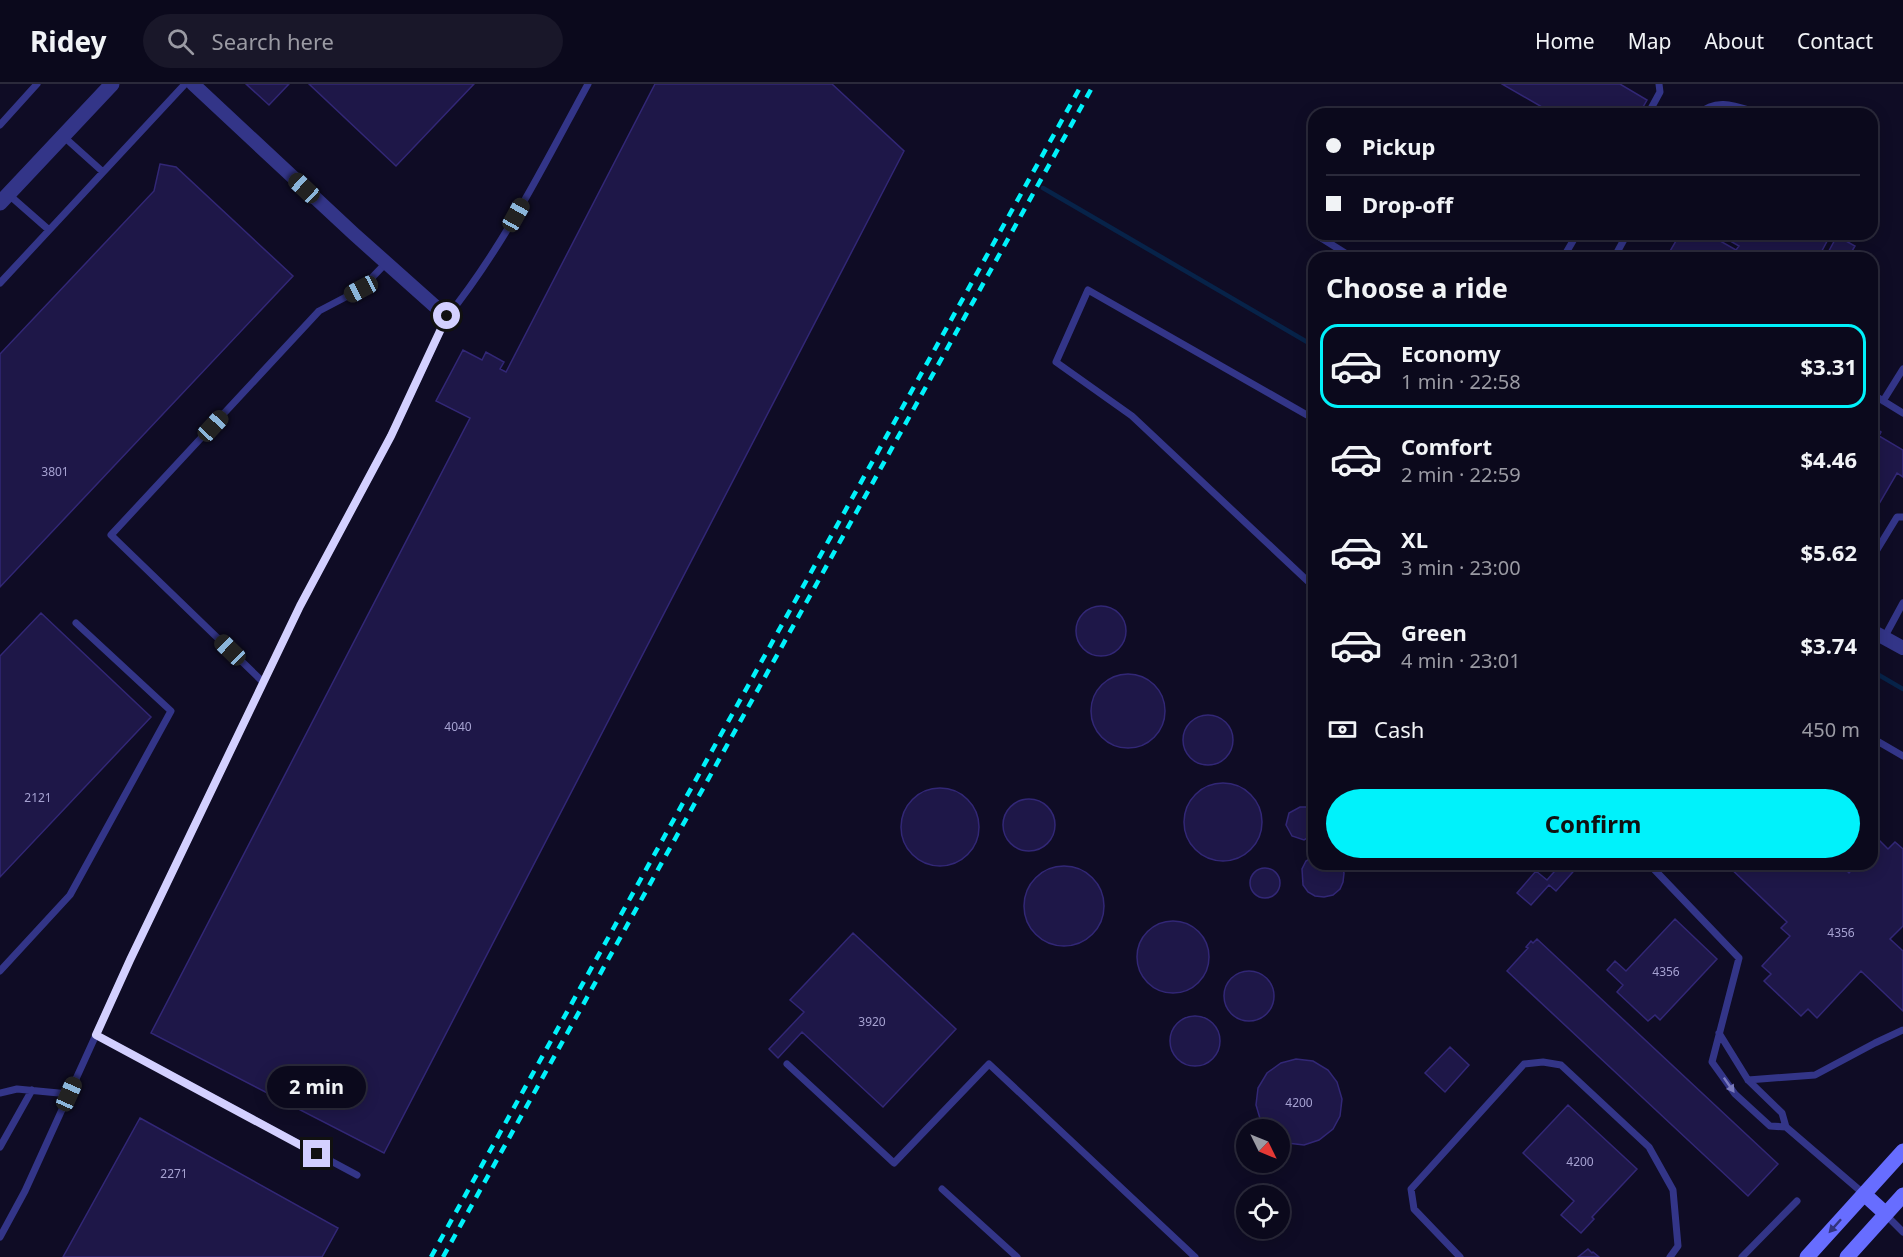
<!DOCTYPE html>
<meta charset="utf-8">
<style>
body{margin:0;font-family:"Noto Sans",sans-serif;background:#191729;color:#f1f3f6;height:100vh;display:flex;flex-direction:column;font-size:22px;white-space:nowrap}
*{box-sizing:border-box;margin:0}
p{font-size:20px;color:#9a9aa3}
.icon{flex:none;width:33px;height:33px;fill:none;stroke:currentColor;stroke-width:2;stroke-linecap:round;stroke-linejoin:round}
.map{position:relative;flex:1;overflow:hidden}
.sheet{position:absolute;left:1308px;top:168px;width:570px;height:618px;display:flex;flex-direction:column;background:#0b091c;border-radius:18px;box-shadow:0 3px 15px #0003,0 0 0 2px #2b2a3b}
.sheet>*{flex:none}
.banner{position:absolute;left:1308px;top:24px;width:570px;height:132px;border-radius:18px;box-shadow:0 3px 15px #0003,0 0 0 2px #2b2a3b;display:grid;align-content:center;height:132px;padding:0 18px;background:#0b091c}
.needle{width:39px;rotate:133deg}
.controls{position:absolute;left:1236px;top:1035px;display:grid;gap:12px}
.controls a{display:grid;place-items:center;width:54px;height:54px;border-radius:50%;background:#0b091c;box-shadow:0 3px 15px #0003,0 0 0 2px #2b2a3b;font-size:30px}
.end{position:absolute;width:27px;height:27px;margin:-14px;border:8px solid #d3d0ff;background:#111;box-shadow:0 0 0 3px #111}
.from{border-radius:50%}
.bubble{position:absolute;height:42px;border-radius:21px;background:#0b091c;box-shadow:0 3px 15px #0003,0 0 0 2px #2b2a3b;font-size:20px;font-weight:700;line-height:42px;text-align:center}
.car{position:absolute;width:18px;height:36px;margin:-18px -9px;border-radius:8px;box-shadow:0 0 4px 2px #0007;background:linear-gradient(#222 24%,#8ab4d8 0 40%,#222 0 76%,#8ab4d8 0 86%,#222 0)}
.banner b{display:flex;align-items:center;gap:21px;height:57px;font-size:22px}
.banner b+b{border-top:2px solid #2b2a3b}
.banner i{width:15px;height:15px;background:#f1f3f6}
ul{padding:0;list-style:none}
li{display:flex;align-items:center;gap:18px;height:84px;margin:0 12px 9px;padding:0 6px;border:3px solid transparent;border-radius:18px}
li div{flex:1}
li b{display:block;font-size:22px}
li em{font-style:normal;font-weight:700}
li.on{border-color:#00f2fb}
li>.icon{width:54px;height:54px;stroke-width:1.5}
h2{padding:0 18px;font-size:27px;line-height:72px}
.pay{display:flex;align-items:center;gap:15px;height:66px;padding:0 18px;font-size:22px}
.pay p{margin-inline-start:auto}
.primary-button{display:flex;gap:12px;margin-top:auto;padding:12px 18px}
.primary-button a{flex:1;height:69px;border-radius:36px;background:#00f2fb;color:#111;font-size:24px;font-weight:700;line-height:69px;text-align:center}
header{display:flex;align-items:center;gap:36px;box-sizing:border-box;height:84px;padding:0 30px;background:#0b091c;border-bottom:2px solid #2b2a3b}
header strong{font-size:28px}
nav{display:flex;gap:33px;margin-inline-start:auto;font-size:21px}
.search{width:420px;height:54px;background:#191729;display:flex;align-items:center;gap:15px;box-sizing:border-box;padding:0 21px;border-radius:33px;color:#9a9aa3;font-size:22px}
.map>svg:first-child{display:block}
.lines{fill:none;stroke-linecap:round;stroke-linejoin:round}
.stream{stroke:#072349;stroke-width:4.5}
.building{fill:#1e1748;stroke:#322776;stroke-width:1.5}
.service{stroke:#333588;stroke-width:7}
.minor{stroke:#333588;stroke-width:14}
.tertiary{stroke:#333588;stroke-width:15}
.secondary{stroke:#676dff;stroke-width:15}
.rail{stroke:#00f2fb;stroke-width:4.5;stroke-dasharray:9 8;stroke-linecap:butt}
.oneway{fill:#7b7bbe}
.oneway2{fill:#32337c}
.route{stroke:#d3d0ff;stroke-width:8}
.labels{text-anchor:middle;dominant-baseline:central;stroke-width:5;stroke-linejoin:round;paint-order:stroke}
.number-label{font-size:12px;fill:#a6a2d1}
</style>
<header>
<strong>Ridey</strong>
<div class="search"><svg class="icon" aria-label="search" viewBox="0 0 24 24"><circle cx="10" cy="10" r="6"/><path d="M15 15l6 6"/></svg>Search here</div>
<nav><a>Home</a><a>Map</a><a>About</a><a>Contact</a></nav>
</header>
<div class="map">
<svg width="1903" height="1173" viewBox="0 0 1903 1173">
<rect width="100%" height="100%" fill="#0f0c25"/>
<g class="lines">
<!-- stream -->
<path class="stream" d="M1043,104L1314,262
M1872,587L1903,605"/>
</g>
<!-- building -->
<path class="building" d="M246,0H289L269,21Z
M309,0H474L396,82Z
M655,0H832L904,67L384,1069L151,949L470,334L436,317L463,266L482,276L486,268L504,278L500,285L506,288Z
M1502,0H1620L1647,16L1639,30H1554Z
M160,80L176,83L293,192L0,503V270L154,107Z
M1680,150H1708L1736,166L1739,162L1718,150H1831L1818,174H1757L1754,172L1753,174H1666Z
M1837,152L1855,162L1848,174H1825Z
M1874,343L1881,348L1879,352L1903,366V393L1897,389L1872,432V346Z
M1076 547a25 25 0 1 1 50 0a25 25 0 1 1-50 0Z
M41,529L151,633L0,793V572Z
M1091 627a37 37 0 1 1 74 0a37 37 0 1 1-74 0Z
M1183 656a25 25 0 1 1 50 0a25 25 0 1 1-50 0Z
M1184 738a39 39 0 1 1 78 0a39 39 0 1 1-78 0Z
M901 743a39 39 0 1 1 78 0a39 39 0 1 1-78 0Z
M1003 741a26 26 0 1 1 52 0a26 26 0 1 1-52 0Z
M1300,723H1307L1314,728V750L1304,756L1292,752L1286,741L1289,729Z
M1879,756L1888,765L1895,758L1903,765V842L1890,855L1903,867V927L1861,887L1817,934L1808,925L1801,932L1764,897L1771,890L1762,882L1790,852L1781,844L1787,838L1726,780H1833L1837,784L1841,781L1849,789L1857,780H1872V764Z
M1314,772V780H1341L1342,782L1344,789L1343,798L1340,805L1333,811L1324,813L1315,812L1308,808L1303,801L1302,785L1306,777Z
M1561,780H1580L1556,807L1549,801L1531,821L1517,809L1536,787L1547,796Z
M1024 822a40 40 0 1 1 80 0a40 40 0 1 1-80 0Z
M1250 799a15 15 0 1 1 30 0a15 15 0 1 1-30 0Z
M1675,835L1717,875L1660,936L1655,931L1648,937L1617,908L1623,901L1607,886L1615,877L1626,887Z
M1137 873a36 36 0 1 1 72 0a36 36 0 1 1-72 0Z
M853,849L956,945L883,1023L802,948L778,974L769,965L804,928L790,916Z
M1537,855L1778,1080L1748,1112L1507,887L1528,864L1526,863L1531,857L1533,859Z
M1224 912a25 25 0 1 1 50 0a25 25 0 1 1-50 0Z
M1170 957a25 25 0 1 1 50 0a25 25 0 1 1-50 0Z
M1450,963L1469,981L1445,1008L1425,989Z
M1296,975L1313,977L1328,986L1337,998L1342,1015L1340,1032L1333,1045L1319,1056L1304,1061L1287,1059L1280,1055V1046H1267L1261,1038L1256,1021L1258,1004L1267,989L1281,979Z
M1568,1021L1637,1085L1592,1133L1594,1135L1581,1149L1561,1131L1574,1117L1523,1069Z
M140,1034L338,1144L322,1173H63Z
M1588,1165L1592,1169L1593,1168L1599,1173H1578Z"/>
<g class="lines">
<!-- service -->
<path class="service" d="M1648,30L1660,8L1659,0
M1699,30C1717,12 1740,24 1762,30
M0,41L37,0
M63,52L103,88
M8,110L49,146
M1318,152L1353,174
M1563,174L1577,150
M1614,174L1627,150
M0,199L185,0
M1872,310L1903,329
M1883,317L1903,285
M1314,335L1088,206L1056,278L1132,332L1314,503
M1872,474L1897,433H1903
M1884,554L1903,519
M263,598L111,451L319,227L361,205L386,179
M1872,654L1903,672
M1649,780L1739,874L1712,978L1735,1010L1770,1042L1786,1043L1782,1029L1748,996L1719,949
M0,887L70,811L171,627L76,539
M96,951L357,1091
M787,980L894,1079L989,980L1195,1173
M1748,996L1815,991L1875,959L1903,946
M0,1009L17,1005L69,1010
M1786,1043L1864,1110
M0,1063L32,1006
M942,1105L1017,1173
M1886,1131L1903,1148
M0,1153L25,1107L130,876L300,522L391,352L447,233C504,162 545,79 588,0
M1460,1173L1414,1125L1411,1105L1524,980L1543,978L1561,981L1649,1063L1673,1106L1678,1162L1670,1173
M1742,1173L1797,1117"/>
<!-- minor -->
<path class="minor" d="M193,0L354,150L447,233
M1872,547L1903,564"/>
<!-- tertiary -->
<path class="tertiary" d="M0,119L112,0"/>
<!-- secondary -->
<path class="secondary" d="M1864,1110L1886,1130
M1807,1173L1903,1067
M1847,1173L1903,1111"/>
<!-- rail -->
<path class="rail" d="M431,1173L1082,0
M443,1173L1094,0"/>
</g>
<!-- one-way arrows -->
<defs><path id="oneway-solid" d="M-6-.8H1V-3.2L6.5 0L1 3.2V.8H-6Z" transform="scale(1.5)"/></defs>
<use class="oneway" href="#oneway-solid" transform="translate(1729 1001) rotate(55)"/>
<use class="oneway2" href="#oneway-solid" transform="translate(1835 1142) rotate(132)"/>
<g class="lines">
<!-- route -->
<path class="route" d="M317,1070L96,951L130,876L300,522L391,352L447,232"/>
</g>
<g class="labels">
<!-- number labels -->
<g class="number-label">
<text x="55" y="387">3801</text>
<text x="458" y="642">4040</text>
<text x="38" y="713">2121</text>
<text x="1841" y="848">4356</text>
<text x="1666" y="887">4356</text>
<text x="872" y="937">3920</text>
<text x="1299" y="1018">4200</text>
<text x="1580" y="1077">4200</text>
<text x="174" y="1089">2271</text>
</g>
</g>
</svg>
<div class="controls">
<a><svg class="needle" viewBox="-14 -14 28 28"><path d="M0-13l5 13h-10z" fill="#e53935"/><path d="M0 13l5-13h-10z" fill="#9a9aa3"/></svg></a>
<a><svg class="icon" aria-label="locate" viewBox="0 0 24 24"><circle cx="12" cy="12" r="6"/><path d="M12 2v4M12 18v4M2 12h4M18 12h4"/></svg></a>
</div>
<i class="end from" style="left:447px;top:232px"></i>
<i class="end" style="left:317px;top:1070px"></i>
<div class="bubble" style="left:267px;top:982px;width:99px">2 min</div>
<i class="car" style="left:304px;top:104px;rotate:313deg"></i>
<i class="car" style="left:516px;top:131px;rotate:29deg"></i>
<i class="car" style="left:361px;top:205px;rotate:242deg"></i>
<i class="car" style="left:213px;top:342px;rotate:43deg"></i>
<i class="car" style="left:230px;top:566px;rotate:314deg"></i>
<i class="car" style="left:69px;top:1010px;rotate:24deg"></i>
<div class="banner">
<b><i class="from"></i>Pickup</b>
<b><i></i>Drop-off</b>
</div>
<section class="sheet">
<h2>Choose a ride</h2>
<ul>
<li class="on"><svg class="icon" aria-label="car" viewBox="0 0 24 24"><path d="M5 17H2v-5l4-1 3-4h7l3 4 3 1v5h-3M9 17h6M6 11h13"/><circle cx="7" cy="17" r="2"/><circle cx="17" cy="17" r="2"/></svg><div><b>Economy</b><p>1 min · 22:58</p></div><em>$3.31</em></li>
<li><svg class="icon" aria-label="car" viewBox="0 0 24 24"><path d="M5 17H2v-5l4-1 3-4h7l3 4 3 1v5h-3M9 17h6M6 11h13"/><circle cx="7" cy="17" r="2"/><circle cx="17" cy="17" r="2"/></svg><div><b>Comfort</b><p>2 min · 22:59</p></div><em>$4.46</em></li>
<li><svg class="icon" aria-label="car" viewBox="0 0 24 24"><path d="M5 17H2v-5l4-1 3-4h7l3 4 3 1v5h-3M9 17h6M6 11h13"/><circle cx="7" cy="17" r="2"/><circle cx="17" cy="17" r="2"/></svg><div><b>XL</b><p>3 min · 23:00</p></div><em>$5.62</em></li>
<li><svg class="icon" aria-label="car" viewBox="0 0 24 24"><path d="M5 17H2v-5l4-1 3-4h7l3 4 3 1v5h-3M9 17h6M6 11h13"/><circle cx="7" cy="17" r="2"/><circle cx="17" cy="17" r="2"/></svg><div><b>Green</b><p>4 min · 23:01</p></div><em>$3.74</em></li>
</ul>
<div class="pay"><svg class="icon" aria-label="cash" viewBox="0 0 24 24"><path d="M3 7h18v10H3z"/><circle cx="12" cy="12" r="2"/></svg>Cash<p>450 m</p></div>
<div class="primary-button"><a>Confirm</a></div>
</section>
</div>
